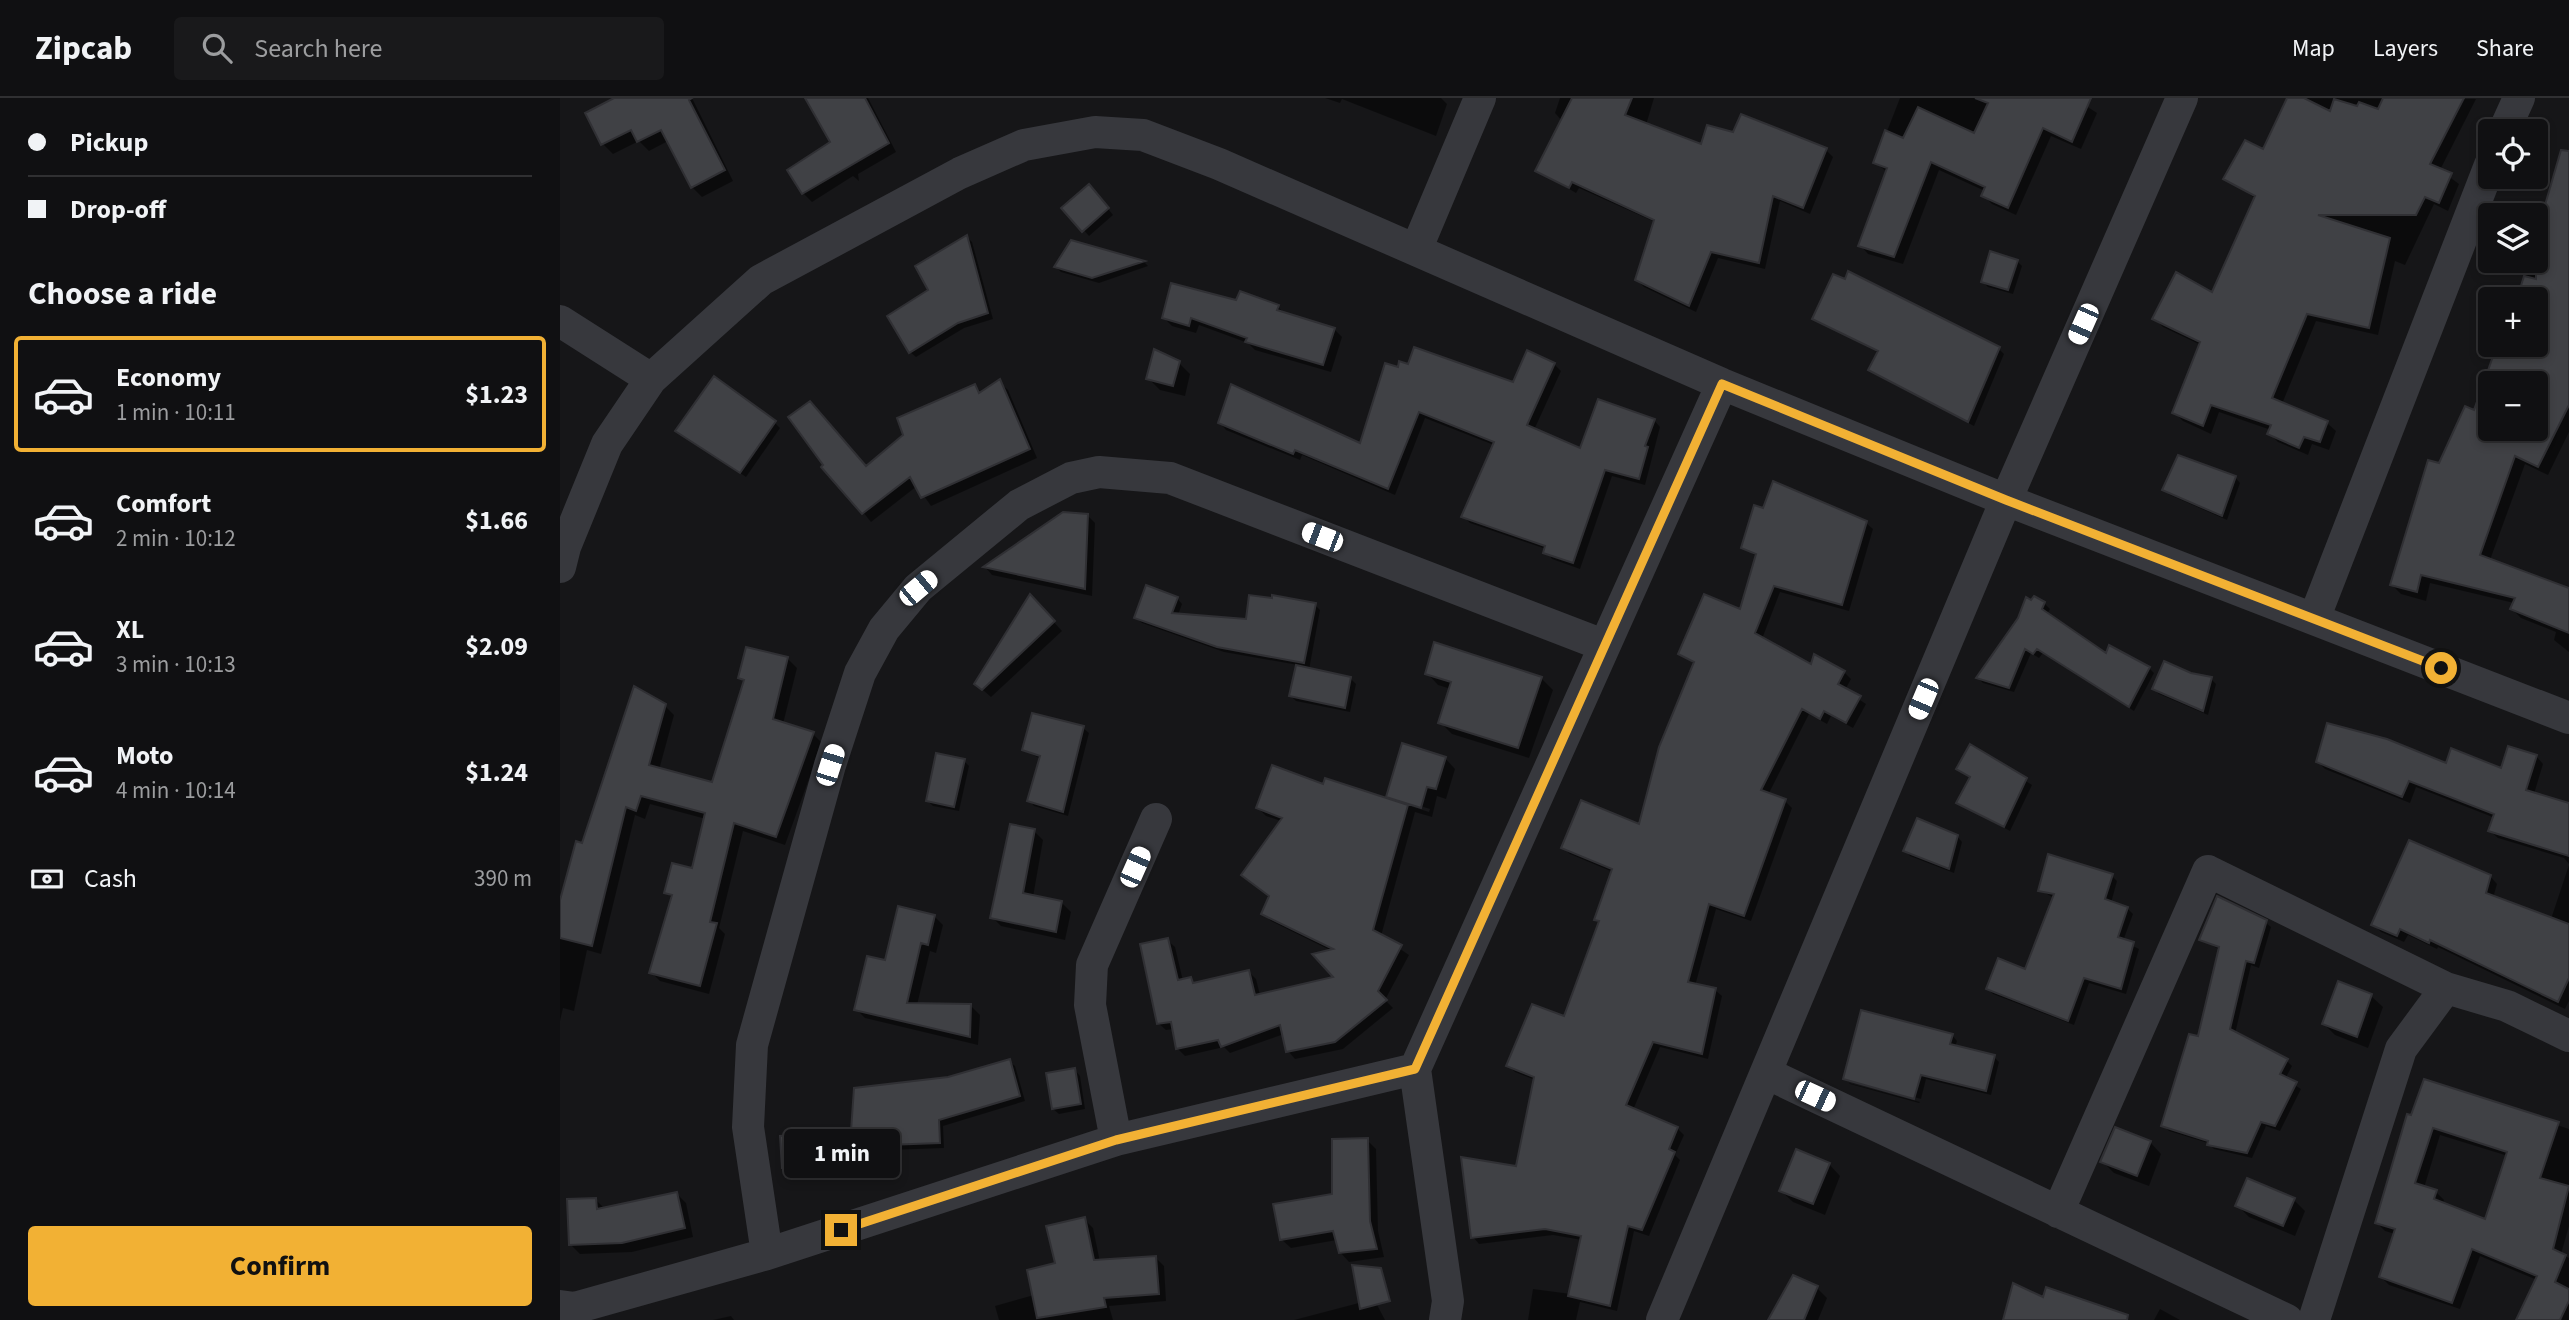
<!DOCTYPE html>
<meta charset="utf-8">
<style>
body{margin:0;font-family:"Source Sans 3",sans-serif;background:#19191b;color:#f1f3f6;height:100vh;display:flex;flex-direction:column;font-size:26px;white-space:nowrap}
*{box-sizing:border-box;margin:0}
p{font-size:23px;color:#9c9d9f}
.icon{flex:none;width:38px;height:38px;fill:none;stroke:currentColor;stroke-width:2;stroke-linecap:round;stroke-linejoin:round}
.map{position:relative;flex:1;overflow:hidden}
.panel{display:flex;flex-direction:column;background:#101012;width:560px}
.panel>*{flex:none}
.banner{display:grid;align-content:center;height:154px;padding:0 28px;background:#101012}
.buttons{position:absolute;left:1918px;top:21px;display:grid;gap:14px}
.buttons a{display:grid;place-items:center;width:70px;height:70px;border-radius:7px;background:#101012;box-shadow:0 4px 10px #0003,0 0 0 2px #303032;font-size:35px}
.end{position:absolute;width:32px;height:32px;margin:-16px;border:9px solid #f2b134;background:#111;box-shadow:0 0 0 4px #111}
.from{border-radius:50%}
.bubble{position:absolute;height:49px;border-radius:7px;background:#101012;box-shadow:0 4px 10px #0003,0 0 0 2px #303032;font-size:23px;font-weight:700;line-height:49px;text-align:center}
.car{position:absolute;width:21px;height:42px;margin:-21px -10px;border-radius:9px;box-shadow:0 0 5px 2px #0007;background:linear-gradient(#fff 24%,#345 0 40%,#fff 0 76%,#345 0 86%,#fff 0)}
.banner b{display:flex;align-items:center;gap:24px;height:66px;font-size:26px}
.banner b+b{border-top:2px solid #303032}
.banner i{width:18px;height:18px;background:#f1f3f6}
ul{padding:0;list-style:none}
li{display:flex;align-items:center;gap:21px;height:116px;margin:0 14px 10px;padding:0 14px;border:4px solid transparent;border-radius:7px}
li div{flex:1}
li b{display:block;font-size:26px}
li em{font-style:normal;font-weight:700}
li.selected{border-color:#f2b134}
li>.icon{width:63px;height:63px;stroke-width:1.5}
h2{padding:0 28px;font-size:32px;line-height:84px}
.pay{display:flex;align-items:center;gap:18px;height:77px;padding:0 28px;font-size:26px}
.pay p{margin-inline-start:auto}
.cta{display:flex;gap:14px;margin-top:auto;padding:14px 28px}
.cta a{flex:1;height:80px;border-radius:7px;background:#f2b134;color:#111;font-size:28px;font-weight:700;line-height:80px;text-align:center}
header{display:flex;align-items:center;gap:42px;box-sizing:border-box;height:98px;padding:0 35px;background:#101012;border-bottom:2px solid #303032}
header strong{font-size:33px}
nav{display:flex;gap:38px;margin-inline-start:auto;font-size:24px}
.search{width:490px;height:63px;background:#19191b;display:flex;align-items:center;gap:18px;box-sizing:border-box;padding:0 24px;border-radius:7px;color:#9c9d9f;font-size:26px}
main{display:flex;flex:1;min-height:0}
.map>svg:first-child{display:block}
.shadow{fill:#0007;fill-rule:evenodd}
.building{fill:#404145;stroke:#303034;stroke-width:2;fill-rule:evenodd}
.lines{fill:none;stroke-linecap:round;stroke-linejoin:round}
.street{stroke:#37383d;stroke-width:32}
.route{stroke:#f2b134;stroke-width:9}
</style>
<header>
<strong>Zipcab</strong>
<div class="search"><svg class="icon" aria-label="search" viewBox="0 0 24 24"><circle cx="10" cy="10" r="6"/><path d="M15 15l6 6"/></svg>Search here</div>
<nav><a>Map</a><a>Layers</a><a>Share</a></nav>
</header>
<main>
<section class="panel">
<div class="banner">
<b><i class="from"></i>Pickup</b>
<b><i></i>Drop-off</b>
</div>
<h2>Choose a ride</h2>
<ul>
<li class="selected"><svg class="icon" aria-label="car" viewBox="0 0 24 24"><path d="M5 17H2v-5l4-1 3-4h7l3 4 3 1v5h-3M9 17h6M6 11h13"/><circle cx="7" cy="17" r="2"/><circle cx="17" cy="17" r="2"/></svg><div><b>Economy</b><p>1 min · 10:11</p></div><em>$1.23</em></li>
<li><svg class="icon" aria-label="car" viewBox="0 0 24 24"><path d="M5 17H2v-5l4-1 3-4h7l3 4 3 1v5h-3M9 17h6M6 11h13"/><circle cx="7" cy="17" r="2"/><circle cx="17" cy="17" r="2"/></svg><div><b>Comfort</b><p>2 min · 10:12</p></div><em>$1.66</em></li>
<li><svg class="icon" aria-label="car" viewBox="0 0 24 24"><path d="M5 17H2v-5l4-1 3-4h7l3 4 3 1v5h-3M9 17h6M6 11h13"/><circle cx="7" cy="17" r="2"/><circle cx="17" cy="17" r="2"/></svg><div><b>XL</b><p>3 min · 10:13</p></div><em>$2.09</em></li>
<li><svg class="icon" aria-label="car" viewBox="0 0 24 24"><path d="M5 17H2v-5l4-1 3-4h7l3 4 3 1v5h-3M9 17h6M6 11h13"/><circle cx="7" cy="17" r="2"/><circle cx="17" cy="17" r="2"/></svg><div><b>Moto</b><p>4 min · 10:14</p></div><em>$1.24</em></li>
</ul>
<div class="pay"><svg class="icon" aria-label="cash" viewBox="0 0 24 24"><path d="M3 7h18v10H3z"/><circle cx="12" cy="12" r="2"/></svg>Cash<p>390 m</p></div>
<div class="cta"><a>Confirm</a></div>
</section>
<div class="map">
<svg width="2009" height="1222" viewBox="0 0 2009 1222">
<rect width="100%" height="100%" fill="#161618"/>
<!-- shadow -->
<path class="shadow" d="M72,0H132L173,83L142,99L132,89L108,43L89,53L79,43L53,56L43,46L28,16Z
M254,0H308L336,54L298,76L299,83L293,78L252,104L243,95L272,44Z
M765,0H881L887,6L876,38L782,1L780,5Z
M1000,0H1094L1086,27L1142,48L1266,52L1273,59L1250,116L1220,103L1205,171L1158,160L1136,214L1084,189L1077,182L1095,124L1019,90L1016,95L977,72L1002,23L995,15Z
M1340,0H1514L1537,15L1521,51L1491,38L1456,117L1432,106L1423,97L1425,93L1379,72L1343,166L1308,156L1300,147L1327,74L1315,64Z
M1729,0L1916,1L1880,72L1899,86L1888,113L1874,106L1845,167L1835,163L1818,237L1756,223L1722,306L1767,325L1776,333L1769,352L1752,346L1748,357L1718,344L1709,335L1711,332L1659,314L1651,336L1623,323L1614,314L1641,247L1603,229L1594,220L1652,197L1696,101L1666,80L1704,54Z
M534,93L553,117L529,138L504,110Z
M2009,94V334L1988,377L1965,366L1930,462L2009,492V554L1994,542L1996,534L1961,520L1952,511L1954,505L1870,485L1866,503L1841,496L1832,487L1880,367L1915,314L1939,247H1976V201H1959L1970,163H1976V117H1971L1973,114L1980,118L1986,105ZM1930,285H1976V331H1930Z
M407,139L412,144L433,221L404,230L356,259L350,254L371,192Z
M512,144L584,164L588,168L539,185L501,174L496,169Z
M1457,163L1462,168L1453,196L1428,189L1423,184Z
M677,205L718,209L726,217L774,231L782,239L771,274L695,252L688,245L639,227L636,235L612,228L604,220Z
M1254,220L1439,251L1444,256L1414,328L1316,277L1310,272L1319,255Z
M619,265L630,276L625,298L600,292L588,280Z
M994,266L1001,273L974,332L1021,353L1094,322L1100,329L1085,387L1052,378L1020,471L992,461L986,451L910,425L903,418L934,347L865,320L835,397L742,357L740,362L666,332L660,325L801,347L826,267L953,287Z
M439,284L448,292L477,360L371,408L357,388L311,424L265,367L306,369L415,288L422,295Z
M215,325L220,330L186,379L118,333Z
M1675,379L1680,385L1667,422L1610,397L1604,392Z
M504,416L527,417L535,425L532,498L432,477L426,470Z
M1306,425L1313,431L1289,513L1220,494L1202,541L1252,569L1284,574L1291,581L1285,592L1306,606L1293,630L1271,618L1267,626L1249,616L1208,697L1225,703L1232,710L1191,823L1156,811L1135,888L1155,892L1162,898L1148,961L1100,949L1073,1012L1117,1030L1124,1037L1115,1057L1120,1062L1089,1138L1074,1133L1057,1213L1020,1204L1016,1222H968L973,1191L1011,1196L1022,1142L993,1137L919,1146L913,1139L957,1070L975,982L955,974L948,967L1005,921L1040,825L1036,821L1053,774L1010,756L1003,750L1080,729L1135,566L1120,556L1181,513L1197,459L1183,449Z
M471,499L502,533L431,599L416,586Z
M617,500L622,506L618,517L688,523L755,507L760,512L749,572L791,581L796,586L790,614L736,603L730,597L738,567L664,554L582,525L576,520Z
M1484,505L1490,511L1487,516L1546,557L1589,570L1594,575L1574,613L1483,555L1479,560L1471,555L1454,594L1423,585L1418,580Z
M227,560L237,570L223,626L253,636L262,645L225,747L183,733L159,830L165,836L149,896L100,883L91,874L113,801L106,794L133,772L146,721L90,706L85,721L75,717L41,856L27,852L14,913L3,910L0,923V800L17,745L23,747L105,608L114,617L99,672L153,686L185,585L180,580Z
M867,575L981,580L993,592L969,660L892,636L880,624L891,591L878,587Z
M1631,577L1651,581L1656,586L1648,617L1599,596L1594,591Z
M523,630L529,635L508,718L474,708L469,702L481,661L464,652Z
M1411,648L1472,687L1450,733L1398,705L1411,680L1398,671Z
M1976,658L1983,666L1974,696L2009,706V766L2004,760L1938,740L1930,733L1935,720L1856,689L1850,705L1765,671L1758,664L1887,667L1942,672Z
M885,660L895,671L886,701L877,698L872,719L855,714L821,838L849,857L825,902L833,910L783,951L735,961L728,953L724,936L670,955L664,949L625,958L617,950L614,931L606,932L598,925L607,842L615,849L623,883L631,881L636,886L689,874L696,881L700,897L777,880L772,853L711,823L703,815L711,799L683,777L721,723L706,718L698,710L764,688L834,705L828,698ZM838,701L870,711L869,714L838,704Z
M404,663L409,668L399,713L373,708L368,703Z
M474,733L483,742L473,799L502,805L511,814L505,842L441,828L432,819Z
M1397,738L1402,744L1394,775L1350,758L1345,752Z
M2009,767V903L2005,911L1878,849L1877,851L1848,837L1844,844L1821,834L1813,826L1930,778L1937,786L1933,800L1991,821Z
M1552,778L1557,783L1551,805L1567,810L1573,816L1563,843L1579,851L1566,896L1529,885L1514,927L1433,896L1428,891L1466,873L1494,800L1480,792Z
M374,818L383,827L376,855L370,853L357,907L411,908L420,917L418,947L305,920L296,911L327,864Z
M1705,824L1711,829L1699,870L1691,867L1675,936L1727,963L1732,968L1725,981L1741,991L1720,1033L1706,1028L1692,1060L1654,1051L1648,1045L1609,1033L1603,1027L1640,941L1660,852L1641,841Z
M1811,898L1823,909L1808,950L1775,937L1764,926Z
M1392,937L1397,943L1395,949L1434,959L1439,964L1431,997L1366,981L1361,1001L1289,981V984L1285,981Z
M449,963L455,968L465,1003L383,1028L384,1050L303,1053L306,1070L229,1074L224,1069L293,1035L388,981Z
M515,972L520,978L525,1011L499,1016L493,1011Z
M1865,983L2009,1031V1128L2001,1156L2009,1160V1222H1965L1977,1182L1920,1158L1900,1211L1829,1187L1821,1179L1835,1136L1825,1133L1817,1125ZM1880,1037L1948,1058L1926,1123L1882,1107L1884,1102L1876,1094L1864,1090Z
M1289,985L1360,1004L1359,1005L1290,986Z
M807,1042L816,1051L818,1133L824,1159L789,1164L780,1154L777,1142L731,1150L722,1142L774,1097Z
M1590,1044L1601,1056L1589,1088L1554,1075L1542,1063Z
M1269,1066L1280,1078L1265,1117L1233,1104L1221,1093Z
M117,1096L126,1105L133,1139L72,1154L20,1156L10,1146L35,1101L45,1111Z
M1734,1102L1745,1113L1735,1138L1689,1119L1677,1107Z
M524,1121L533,1130L540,1164L595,1159L604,1168L606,1203L549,1208L553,1222H439L435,1208L474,1197Z
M1234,1179L1257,1190L1267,1200L1258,1222H1210Z
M814,1201L825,1222H734Z
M1600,1211L1620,1222H1594Z
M171,1218L174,1222H153Z"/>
<!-- building -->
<path class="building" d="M54,0H132L129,2L165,72L131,90L101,32L77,44L71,32L41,47L25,15Z
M245,0H305L329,45L242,96L227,72L270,44Z
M1012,0H1072L1065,17L1141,46L1147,27L1173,34L1181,16L1267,50L1243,110L1213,98L1199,165L1151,154L1129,208L1075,182L1094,122L1012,84L1009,90L975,73Z
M1415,0H1531L1512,44L1483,30L1448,110L1421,98L1425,89L1371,64L1334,159L1298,148L1327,70L1313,65L1325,32L1343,40L1358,9L1414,35L1428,5Z
M1727,0H1744L1770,13L1774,1L1797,8L1799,4L1818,11L1823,0H1904L1870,66L1892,75L1879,105L1865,99L1856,117H1758L1830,140L1809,230L1747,216L1712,300L1768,323L1760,344L1744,339L1739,350L1707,336L1711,327L1651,307L1643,328L1612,315L1640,244L1592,221L1616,174L1652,194L1695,98L1663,81L1685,42L1703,51Z
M2001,52L2009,53V307L1978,369L1955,358L1920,457L2009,490V535L1950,511L1955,500L1861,477L1857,494L1830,487L1868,362L1879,365L1905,308L1914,312L1937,247H1976V201H1957L1964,178L1976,181V138ZM1930,285H1976V331H1930Z
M529,86L549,110L522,134L501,110Z
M407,137L428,215L398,225L349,255L327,218L368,192L355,168Z
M511,142L585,163L532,180L494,169Z
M1430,153L1458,162L1448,192L1421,184Z
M1288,173L1440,249L1408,324L1308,272L1318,253L1252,221L1273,176L1285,181Z
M611,185L676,202L680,193L719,207L717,212L775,230L763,267L685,244L687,240L631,220L629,228L602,220Z
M854,249L953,284L967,252L995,265L967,327L1020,350L1038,301L1095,321L1085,348L1088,349L1079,381L1045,372L1013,465L983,455L985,448L901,419L934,344L859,314L828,391L735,352L733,356L658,325L671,286L800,345L825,265L838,269L839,263L848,266Z
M594,251L620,263L613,288L586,281Z
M154,278L216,323L180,375L115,333Z
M440,281L470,351L361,400L350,379L302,416L261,369L263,367L228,319L250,303L306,368L343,337L337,320L415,286L419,295Z
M1618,357L1676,378L1662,418L1602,392Z
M1213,383L1307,423L1282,507L1214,488L1195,535L1251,566L1254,556L1285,573L1278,586L1301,598L1286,625L1264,613L1260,621L1242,611L1201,692L1226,701L1184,818L1149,806L1128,884L1156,890L1142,956L1093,944L1066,1007L1118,1029L1109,1051L1115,1054L1082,1132L1068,1128L1050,1208L1008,1198L1021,1138L985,1131L911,1140L901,1059L956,1068L974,979L946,968L972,906L1004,918L1039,823L1034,822L1052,771L1001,750L1021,702L1079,726L1099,649L1134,564L1118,556L1144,496L1180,511L1196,456L1181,450L1194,407L1203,410Z
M503,414L528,416L525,491L423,469Z
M586,487L618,499L612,515L686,521L689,497L712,500V497L756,505L744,565L657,549L574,520Z
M470,496L495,523L422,592L414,586Z
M1474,498L1485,504L1482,511L1546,555L1549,547L1590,569L1569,609L1477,551L1473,556L1465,551L1449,590L1416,580L1458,520L1466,499L1471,502Z
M874,544L982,579L958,650L878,625L891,584L865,576Z
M186,549L228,559L213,621L254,634L216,739L174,725L150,824L157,825L140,888L89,875L112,797L104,795L112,765L132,770L145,715L81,698L76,713L66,709L32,848L0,840V802L16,743L22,745L74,588L106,606L89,667L152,684L184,582L178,580Z
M1604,563L1631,575L1652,579L1643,613L1592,591Z
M736,567L791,579L785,610L729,598Z
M472,615L524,628L503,714L467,703L480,658L462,652Z
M1767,625L1827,641L1886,665L1891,650L1941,670L1948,648L1977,657L1966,692L2009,705V758L1928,733L1934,716L1849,683L1842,699L1756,664Z
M842,645L886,659L876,691L867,689L861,710L826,699Z
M1410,646L1467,680L1444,729L1396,705L1410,679L1396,671Z
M376,655L405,661L394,709L366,703Z
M712,667L763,686L765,680L848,707L813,832L842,847L818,893L827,902L775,944L726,954L720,927L661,949L658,942L616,951L611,924L597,926L580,846L608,840L618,882L631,879L633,885L689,872L695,897L773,879L752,856L773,851L701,816L709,798L681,777L722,720L696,710Z
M1357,720L1398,737L1389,771L1343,753Z
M450,726L475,731L463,795L502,803L496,834L430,820Z
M1849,742L1931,777L1926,795L2009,826V880L1998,904L1870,842L1869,845L1840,831L1837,838L1811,827Z
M1488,756L1553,776L1545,801L1568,809L1558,839L1574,844L1561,891L1524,880L1508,923L1426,891L1438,860L1465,871L1494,796L1478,793Z
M1657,798L1707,822L1694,865L1686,863L1670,931L1728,961L1720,976L1737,984L1715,1028L1701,1024L1687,1055L1647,1047L1648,1043L1601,1028L1629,936L1638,938L1659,849L1639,842Z
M338,808L375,817L368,847L361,845L347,905L411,906L410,939L294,912L307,858L325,862Z
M1778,883L1812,896L1797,939L1762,926Z
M1301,912L1393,936L1390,946L1435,957L1426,993L1361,977L1354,1001L1283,981Z
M450,961L460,998L379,1022L380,1045L299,1048L301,1065L222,1070L220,1038L291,1033L294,990L388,979Z
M515,970L521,1006L492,1011L486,975Z
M1864,981L1999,1024L1980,1080L2009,1088L1993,1151L2006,1157L1995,1184L2009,1191V1203L2000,1222H1956L1977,1178L1912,1151L1892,1205L1819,1179L1835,1131L1815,1125L1847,1016L1851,1017ZM1873,1030L1947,1054L1925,1121L1874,1101L1877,1092L1855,1085Z
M1555,1029L1591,1043L1577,1078L1540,1064Z
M808,1040L810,1123L817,1151L779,1155L773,1133L720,1142L713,1106L772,1096V1041Z
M1236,1051L1270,1065L1253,1106L1219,1093Z
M1687,1080L1735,1100L1723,1128L1675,1108Z
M117,1094L125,1130L62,1145L9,1147L7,1101L36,1100L37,1111Z
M525,1119L534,1162L596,1158L599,1196L544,1200L546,1209L477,1220L467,1172L495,1165L486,1128Z
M792,1167L821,1170L830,1203L800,1211Z
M1233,1177L1258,1188L1244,1222H1208Z
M1453,1185L1483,1199L1486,1189L1568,1217L1567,1222H1443Z"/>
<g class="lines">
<!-- street -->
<path class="street" d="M1944,33L1959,0
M856,152L920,0
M0,223L91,281
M0,469L5,449L47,346L91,281L201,182L400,75L464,47L535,34L583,37L659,66L1162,286L1446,402L2009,620
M1754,521L1930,67
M855,971L888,1203L885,1222
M1206,975L1727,1222
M556,1042L530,907L532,867L596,721
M1498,1114L1648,773L1886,890
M207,1156L188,1029L192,947L270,667L300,575L324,531L358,490L459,407L511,380L539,374L610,380L1043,547
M0,1208L15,1210L207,1156L556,1042L855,971L1162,286
M1102,1222L1446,402L1622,0
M1754,1222L1841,951L1886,890L1947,908L2009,938"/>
</g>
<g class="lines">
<!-- route -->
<path class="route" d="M281,1132L556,1042L855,971L1162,286L1446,402L1881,570"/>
</g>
</svg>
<div class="buttons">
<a><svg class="icon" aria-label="locate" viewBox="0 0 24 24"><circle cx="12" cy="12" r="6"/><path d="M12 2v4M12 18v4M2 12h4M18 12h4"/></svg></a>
<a><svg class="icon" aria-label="layers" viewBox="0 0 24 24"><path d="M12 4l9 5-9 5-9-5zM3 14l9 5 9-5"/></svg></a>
<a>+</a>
<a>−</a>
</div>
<i class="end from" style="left:1881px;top:570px"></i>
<i class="end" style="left:281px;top:1132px"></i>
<div class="bubble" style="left:224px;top:1031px;width:116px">1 min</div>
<i class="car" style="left:1523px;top:226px;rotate:204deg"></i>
<i class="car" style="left:762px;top:439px;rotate:291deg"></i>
<i class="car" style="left:358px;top:490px;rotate:50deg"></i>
<i class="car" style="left:1363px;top:601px;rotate:203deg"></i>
<i class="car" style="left:270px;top:667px;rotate:18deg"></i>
<i class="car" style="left:575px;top:769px;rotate:24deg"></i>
<i class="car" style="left:1255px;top:998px;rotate:115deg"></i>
</div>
</main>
